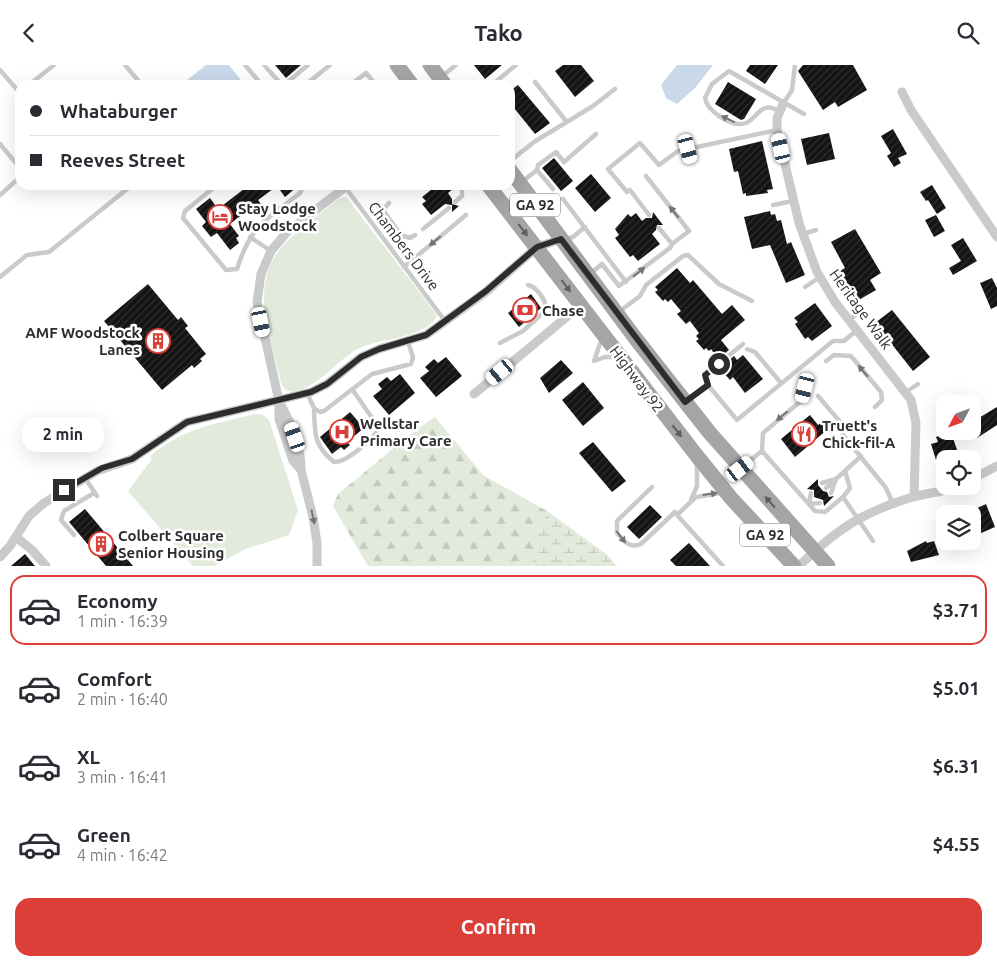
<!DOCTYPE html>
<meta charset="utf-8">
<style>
body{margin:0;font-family:Ubuntu,sans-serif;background:#f7f7f7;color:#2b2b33;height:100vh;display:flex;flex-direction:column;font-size:19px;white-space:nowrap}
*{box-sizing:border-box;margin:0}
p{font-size:16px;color:#7c7c81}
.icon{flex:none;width:28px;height:28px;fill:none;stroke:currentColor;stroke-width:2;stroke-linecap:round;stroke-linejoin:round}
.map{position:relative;height:501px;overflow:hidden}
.details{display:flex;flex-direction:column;background:#fff;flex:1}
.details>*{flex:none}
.banner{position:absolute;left:15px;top:15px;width:500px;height:110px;border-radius:15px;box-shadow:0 5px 20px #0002;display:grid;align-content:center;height:110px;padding:0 15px;background:#fff}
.needle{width:32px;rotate:229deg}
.buttons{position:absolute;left:936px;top:330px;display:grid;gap:10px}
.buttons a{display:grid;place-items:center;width:45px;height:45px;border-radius:10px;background:#fff;box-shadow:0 5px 20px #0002;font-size:25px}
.end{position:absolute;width:22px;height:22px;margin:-11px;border:6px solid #2d2d2d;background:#fff;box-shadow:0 0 0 2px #fff}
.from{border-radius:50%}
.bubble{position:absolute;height:35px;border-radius:15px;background:#fff;box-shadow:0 5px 20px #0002;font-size:16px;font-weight:700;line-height:35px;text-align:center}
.car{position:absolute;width:15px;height:30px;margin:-15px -8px;border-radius:6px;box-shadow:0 0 4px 1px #0007;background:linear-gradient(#fff 24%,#345 0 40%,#fff 0 76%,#345 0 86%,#fff 0)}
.banner b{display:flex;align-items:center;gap:18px;height:48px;font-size:19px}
.banner b+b{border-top:1px solid #e1e1e2}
.banner i{width:12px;height:12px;background:#2b2b33}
ul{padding:9px 0 0;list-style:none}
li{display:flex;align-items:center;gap:15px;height:70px;margin:0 10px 8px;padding:0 5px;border:2px solid transparent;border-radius:15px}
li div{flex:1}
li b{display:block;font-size:19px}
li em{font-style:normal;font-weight:700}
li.on{border-color:#dc3e38}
li>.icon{width:45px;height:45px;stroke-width:1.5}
.primary-button{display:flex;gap:10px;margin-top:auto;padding:10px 15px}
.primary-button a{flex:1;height:58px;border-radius:15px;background:#dc3e38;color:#fff;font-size:20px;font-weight:700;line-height:58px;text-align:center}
header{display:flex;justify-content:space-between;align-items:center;height:65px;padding:0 15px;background:#fff;font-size:22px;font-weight:700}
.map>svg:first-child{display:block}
.green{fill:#e2eadc}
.forest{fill:url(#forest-firs)}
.wetland{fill:url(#wetland-marsh)}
.water{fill:#c9d9e9}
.building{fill:url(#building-hatch)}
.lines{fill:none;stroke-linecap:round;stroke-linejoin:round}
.service{stroke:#cacaca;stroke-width:4.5}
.minor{stroke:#cacaca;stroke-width:9}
.primary{stroke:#a5a5a5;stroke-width:15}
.oneway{fill:#747474}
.oneway2{fill:#5d5d5d}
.route{stroke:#2d2d2d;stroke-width:6}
.labels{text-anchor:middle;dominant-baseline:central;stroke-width:5;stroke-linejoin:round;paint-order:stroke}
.shield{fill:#fff;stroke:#6c6c6c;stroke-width:1}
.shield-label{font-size:14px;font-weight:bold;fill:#2d2d2d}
.poi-label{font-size:15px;font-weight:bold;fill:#2d2d2d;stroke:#fff;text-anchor:start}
.street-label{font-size:15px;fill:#2d2d2d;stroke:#fff}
</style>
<header><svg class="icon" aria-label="back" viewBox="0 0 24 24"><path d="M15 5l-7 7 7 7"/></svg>Tako<svg class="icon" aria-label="search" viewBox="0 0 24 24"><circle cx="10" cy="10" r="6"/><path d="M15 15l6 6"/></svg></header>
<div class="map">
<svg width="997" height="501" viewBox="0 0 997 501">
<defs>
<pattern id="forest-firs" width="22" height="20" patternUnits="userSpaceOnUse" patternTransform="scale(1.25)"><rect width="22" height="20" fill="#e2eadc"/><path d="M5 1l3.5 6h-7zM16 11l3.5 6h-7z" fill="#c2c9bd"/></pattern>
<pattern id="wetland-marsh" width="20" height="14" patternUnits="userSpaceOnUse" patternTransform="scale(1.25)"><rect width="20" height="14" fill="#e2eadc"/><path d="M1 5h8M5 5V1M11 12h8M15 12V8" fill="none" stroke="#c2c9bd"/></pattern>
<pattern id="building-hatch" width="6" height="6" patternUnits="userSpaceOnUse" patternTransform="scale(1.25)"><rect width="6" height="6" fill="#141414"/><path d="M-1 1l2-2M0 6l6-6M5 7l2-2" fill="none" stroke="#2e2e2e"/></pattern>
</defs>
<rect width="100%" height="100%" fill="#fff"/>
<!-- green -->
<path class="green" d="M346,132L437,250C431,271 380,274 362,282C339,291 313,331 287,326L282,321C272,279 250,227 277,188C293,166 320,149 340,133Z
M255,349L263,350L269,355L298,445L289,470L246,484L214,501H193L128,426L152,394L150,391C186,362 211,360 255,349Z"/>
<!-- forest -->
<path class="forest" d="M435,352L483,410L547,446L531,501H368L333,441L338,429L417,364Z"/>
<!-- wetland -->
<path class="wetland" d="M547,446L606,489L617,501H531Z"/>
<!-- water -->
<path class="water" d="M206,0H229L245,20H181Z
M677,0H713L695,23L677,39L666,33L661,20Z"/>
<!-- building -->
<path class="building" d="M275,0H301L286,13Z
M474,0H502L485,14Z
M563,0H581L594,16L575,32L555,6Z
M750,0H778L765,19L746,6Z
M803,0H853L867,25L838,42L835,37L823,45L798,6Z
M728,17L756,34L744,54L741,55L715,39Z
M518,20L550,58L535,69L510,38V26Z
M893,64L907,89L898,93L901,98L894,102L887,91L891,88L881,71Z
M829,68L835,94L807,100L801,74Z
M762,76L773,124L767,125L768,128L746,131V128L743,129L738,106L734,107L729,84Z
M554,93L573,116L561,126L542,103Z
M591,109L611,133L595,147L575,123Z
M249,120H299L285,132L277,121L258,135L261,139L250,147L248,145L230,159L239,171L236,173L239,178L230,185L217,168L211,172L202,161L206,157L196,144L210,133L218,144Z
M437,120H450L453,124L448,128L452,134V139L459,141L452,147V140L445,139L431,150L422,139L426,136L422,132Z
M932,120L946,143L937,149L928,135L926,136L920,127Z
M770,146L771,150L775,149L777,156L781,155L787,179L791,177L805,210L786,218L770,180L752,184L744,152Z
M653,147L663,160H657L656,165L652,169L660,179L638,196L633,190L630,192L615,173L619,170L615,164L628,149L631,152L636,148L642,156L646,153H652Z
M936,150L945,166L934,172L925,155Z
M855,164L881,208L870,215L876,225L857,236L840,206L845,203L831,177Z
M963,173L977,196L953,210L949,203L961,196L951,180Z
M677,203L690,218L693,215L722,249L732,240L745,255L721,275L729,285L718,294L711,284L709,286L706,283L704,285L696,276L699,274L696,271L699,268L690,256L686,259L677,249L681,246L671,234L668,237L665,234L663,236L655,227L658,225L655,222Z
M992,213L997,223V241L991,244L980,218Z
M148,219L178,255L181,252L188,261L185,263L206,289L200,294L202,296L194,303L192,300L162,325L104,256Z
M531,229L541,243L519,262L508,248Z
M815,238L832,261L812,276L808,272L805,274L795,259L798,257L794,253Z
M892,245L930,292L913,306L875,258Z
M743,290L763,314L745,328L733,312L730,315L723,307L726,304L724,300L734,291L737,295Z
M446,292L462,311L436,332L420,313L429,306L425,302L434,294L438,298Z
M561,295L573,308L549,328L540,313Z
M400,309L415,328L389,350L373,331L382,324L378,319L387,312L391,316Z
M583,317L604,343L583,361L562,335Z
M997,342V360L977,373L972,366V357Z
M350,347L364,363L347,377L350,380L344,385L341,382L332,389L320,372Z
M810,350L818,360L822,357L828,364L795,392L781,374Z
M951,367L958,388L936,395L931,379L938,377L936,372Z
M593,377L626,416L612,427L579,388Z
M818,414V420L823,426L827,427L829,432L834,431L824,441L823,435L814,432V425L807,424Z
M986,439L995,462L972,472V455L977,454L973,445Z
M650,440L662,452L639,474L627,462Z
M85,444L133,501H106L69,457Z
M926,476L927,478L934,476L939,490L911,497L907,486Z
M689,478L710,501H676L670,495Z
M25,489L35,501H11Z"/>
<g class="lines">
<!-- service -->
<path class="service" d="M125,0L142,20
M245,0L262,20
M264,0L282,20
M0,5L20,28
M441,12L456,0
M535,17L566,56
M29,20L54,0
M284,20L308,0
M305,20L330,0
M350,20L366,8L376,20
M492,20L516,0
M783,39L792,25L795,0
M780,46C775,44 770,41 765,43C757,46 754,55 746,58C732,63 707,46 705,33L712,19L729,6L804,49
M0,79L20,103
M688,84L691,97
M510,96L534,77L593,41L615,24
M537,105L538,100L556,87L564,97L596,69
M646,111L689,166L672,179
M523,116L537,105L553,124
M217,120L185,146L183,153L226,205L237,204C251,160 266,155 300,128L304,120
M345,122L445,256
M630,125L649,150
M627,127L608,104L640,78L659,100L678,86L777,65
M0,130L20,112
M563,134L626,217
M455,137L462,131V125L458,120
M389,138L383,145L401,170L410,173L415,170
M773,140L793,136
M423,164L449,143
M803,169L816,165
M250,172L271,186
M565,174L573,172L585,162
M404,202L466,150
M591,208L602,199L619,221L670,183L672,179L659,163
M0,212L27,190L49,187L132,120
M805,222L820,212
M620,246L640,231L646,220L683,191L688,190L719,219L752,236
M849,255L858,248
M602,273L594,296L605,292H615
M500,278L523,266L545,246C548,237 537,222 528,220
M743,279L705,310L708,320L737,355L833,276H844L857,265
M747,284L755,287L781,318
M826,296L834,290L851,291L881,327L882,335L875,342
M808,311L802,335L763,368L762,386L815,446L825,447L843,432L873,476
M906,327L918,319
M307,328L314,343L320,347L324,346L372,309L411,299L413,292L408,277
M818,331L842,359L843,370L886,423L893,439
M688,335L708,320
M314,343C315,368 313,380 334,397C346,398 373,374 379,363L352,324
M744,400L762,386
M85,413L97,431
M822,418L836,414L845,406
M652,422L617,456V468C624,476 629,484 641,479L675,447
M826,423L835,415
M721,428L696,432L677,450L723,501
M831,428L836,414
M843,432L850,423L845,406L861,391
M691,435L697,421V399
M809,439L820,438
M809,439L811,428
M74,470L61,455L64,446L94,428"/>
<!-- minor -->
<path class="minor" d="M902,27L911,45L997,172
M783,39L777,53V65L799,158L817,207L835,237L911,335L916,358L914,432
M474,329L581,240
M280,338C291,358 302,382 301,405L313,452L317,478V501
M301,405L293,396L279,354V336L257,237L261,209L271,186L287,167L348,120
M972,414L997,401
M16,472L32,485L46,501
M0,492L10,481L29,451L44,438L97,406L132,394L187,357L311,327L327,319L361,292L379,284L426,270L487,226L537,182L561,174
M799,501C836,465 862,447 913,432C927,428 944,427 958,421"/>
<!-- primary -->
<path class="primary" d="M397,0L412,20
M430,0L445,20
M510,105L636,274L709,367L828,501
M488,120L697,391L731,433L794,501"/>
</g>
<!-- one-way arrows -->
<defs><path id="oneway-solid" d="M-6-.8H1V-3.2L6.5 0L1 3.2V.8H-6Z" transform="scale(1.25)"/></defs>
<g class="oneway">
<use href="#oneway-solid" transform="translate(728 54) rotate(-154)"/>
<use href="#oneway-solid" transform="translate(674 147) rotate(-128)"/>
<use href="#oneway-solid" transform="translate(435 176) rotate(140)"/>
<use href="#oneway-solid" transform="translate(639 207) rotate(-38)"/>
<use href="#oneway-solid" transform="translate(863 306) rotate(-130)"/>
<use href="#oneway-solid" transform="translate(782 351) rotate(140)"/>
<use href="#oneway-solid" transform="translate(710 429) rotate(-7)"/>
<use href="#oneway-solid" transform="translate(313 452) rotate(78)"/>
<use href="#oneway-solid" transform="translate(621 472) rotate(53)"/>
</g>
<g class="oneway2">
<use href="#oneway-solid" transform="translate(523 165) rotate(52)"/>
<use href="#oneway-solid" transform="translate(566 221) rotate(53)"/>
<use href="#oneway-solid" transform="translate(677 366) rotate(52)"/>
<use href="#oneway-solid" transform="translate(770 437) rotate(-132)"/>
</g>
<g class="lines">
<!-- route -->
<path class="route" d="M64,425L102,403L132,394L187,357L311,327L327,319L361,292L379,284L426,270L486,226L537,182L561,174L685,337L708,320L705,310L719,299"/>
</g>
<!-- icons -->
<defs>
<symbol id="hotel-ring" viewBox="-11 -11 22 22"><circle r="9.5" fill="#fff" stroke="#dc3e38" stroke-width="1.5"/><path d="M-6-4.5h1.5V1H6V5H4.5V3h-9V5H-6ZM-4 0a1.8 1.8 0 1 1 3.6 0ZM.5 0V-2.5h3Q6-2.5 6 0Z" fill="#dc3e38"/></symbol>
<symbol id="bank-ring" viewBox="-11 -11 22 22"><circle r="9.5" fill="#fff" stroke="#dc3e38" stroke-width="1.5"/><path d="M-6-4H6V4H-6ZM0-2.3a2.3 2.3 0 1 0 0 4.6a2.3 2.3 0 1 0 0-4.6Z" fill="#dc3e38"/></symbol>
<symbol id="building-ring" viewBox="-11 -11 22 22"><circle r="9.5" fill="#fff" stroke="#dc3e38" stroke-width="1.5"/><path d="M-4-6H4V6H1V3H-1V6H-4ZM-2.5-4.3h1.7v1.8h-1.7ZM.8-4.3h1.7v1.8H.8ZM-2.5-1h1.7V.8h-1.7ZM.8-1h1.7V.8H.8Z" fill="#dc3e38"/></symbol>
<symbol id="hospital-ring" viewBox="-11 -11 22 22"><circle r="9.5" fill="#fff" stroke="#dc3e38" stroke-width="1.5"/><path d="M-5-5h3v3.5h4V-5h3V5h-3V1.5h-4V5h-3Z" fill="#dc3e38"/></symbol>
<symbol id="restaurant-ring" viewBox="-11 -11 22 22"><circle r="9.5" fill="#fff" stroke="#dc3e38" stroke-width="1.5"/><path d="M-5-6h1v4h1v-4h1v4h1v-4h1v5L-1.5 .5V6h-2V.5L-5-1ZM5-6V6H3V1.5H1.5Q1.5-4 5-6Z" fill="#dc3e38"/></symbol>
</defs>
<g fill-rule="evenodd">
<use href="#hotel-ring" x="206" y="138" width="28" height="28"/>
<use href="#bank-ring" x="511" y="231" width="28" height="28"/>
<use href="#building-ring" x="144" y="262" width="28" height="28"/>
<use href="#hospital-ring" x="328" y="353" width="28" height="28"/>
<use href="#restaurant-ring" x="790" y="355" width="28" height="28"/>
<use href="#building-ring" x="87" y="465" width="28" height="28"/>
</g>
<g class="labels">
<!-- shield labels -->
<g class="shield">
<rect x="510" y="128.5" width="50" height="23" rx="4"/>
<rect x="740" y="458.5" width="50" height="23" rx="4"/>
</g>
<g class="shield-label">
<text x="535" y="140">GA 92</text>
<text x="765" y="470">GA 92</text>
</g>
<!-- poi labels -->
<g class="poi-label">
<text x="238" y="143">Stay Lodge<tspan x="238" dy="17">Woodstock</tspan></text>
<text x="542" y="245">Chase</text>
<text x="140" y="267" text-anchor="end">AMF Woodstock<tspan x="140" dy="17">Lanes</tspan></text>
<text x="360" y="358">Wellstar<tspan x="360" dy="17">Primary Care</tspan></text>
<text x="822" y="360">Truett's<tspan x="822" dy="17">Chick-fil-A</tspan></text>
<text x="118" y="470">Colbert Square<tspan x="118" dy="17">Senior Housing</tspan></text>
</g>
<!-- street labels -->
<g class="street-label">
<text transform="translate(404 181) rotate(53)">Chambers Drive</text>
<text transform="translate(861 244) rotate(54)">Heritage Walk</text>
<text transform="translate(637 314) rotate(53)">Highway 92</text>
</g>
</g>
</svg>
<div class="buttons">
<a><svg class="needle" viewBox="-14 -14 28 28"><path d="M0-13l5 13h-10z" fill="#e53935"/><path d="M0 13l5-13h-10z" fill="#7c7c81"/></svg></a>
<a><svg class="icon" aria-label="locate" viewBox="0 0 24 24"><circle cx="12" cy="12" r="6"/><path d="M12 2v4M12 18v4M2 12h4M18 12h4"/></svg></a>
<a><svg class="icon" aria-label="layers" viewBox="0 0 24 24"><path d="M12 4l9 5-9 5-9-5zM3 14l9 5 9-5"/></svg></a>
</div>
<i class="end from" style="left:719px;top:299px"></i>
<i class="end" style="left:64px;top:425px"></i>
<div class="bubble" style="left:22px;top:352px;width:82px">2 min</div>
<i class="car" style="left:781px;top:83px;rotate:347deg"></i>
<i class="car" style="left:688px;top:84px;rotate:165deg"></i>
<i class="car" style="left:261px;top:257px;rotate:169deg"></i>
<i class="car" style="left:500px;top:307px;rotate:230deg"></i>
<i class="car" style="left:805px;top:323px;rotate:194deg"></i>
<i class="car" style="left:295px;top:372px;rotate:341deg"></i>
<i class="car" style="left:740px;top:404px;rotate:52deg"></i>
<div class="banner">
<b><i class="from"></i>Whataburger</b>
<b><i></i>Reeves Street</b>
</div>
</div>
<section class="details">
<ul>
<li class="on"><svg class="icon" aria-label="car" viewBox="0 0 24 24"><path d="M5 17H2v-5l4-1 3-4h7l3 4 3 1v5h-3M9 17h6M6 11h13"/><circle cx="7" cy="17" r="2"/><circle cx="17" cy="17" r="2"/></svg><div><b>Economy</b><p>1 min · 16:39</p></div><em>$3.71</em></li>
<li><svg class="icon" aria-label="car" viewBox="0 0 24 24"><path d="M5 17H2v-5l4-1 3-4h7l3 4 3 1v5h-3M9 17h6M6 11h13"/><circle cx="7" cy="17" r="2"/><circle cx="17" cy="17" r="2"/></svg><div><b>Comfort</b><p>2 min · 16:40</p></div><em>$5.01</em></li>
<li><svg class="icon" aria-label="car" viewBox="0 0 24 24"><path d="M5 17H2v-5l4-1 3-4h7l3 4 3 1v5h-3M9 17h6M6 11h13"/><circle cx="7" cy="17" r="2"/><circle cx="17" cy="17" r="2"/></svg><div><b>XL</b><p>3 min · 16:41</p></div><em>$6.31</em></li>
<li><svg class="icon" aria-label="car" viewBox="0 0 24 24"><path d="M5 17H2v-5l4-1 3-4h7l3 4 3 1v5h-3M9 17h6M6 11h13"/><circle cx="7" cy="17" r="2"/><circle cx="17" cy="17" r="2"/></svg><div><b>Green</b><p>4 min · 16:42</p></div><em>$4.55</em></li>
</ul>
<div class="primary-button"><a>Confirm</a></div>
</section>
